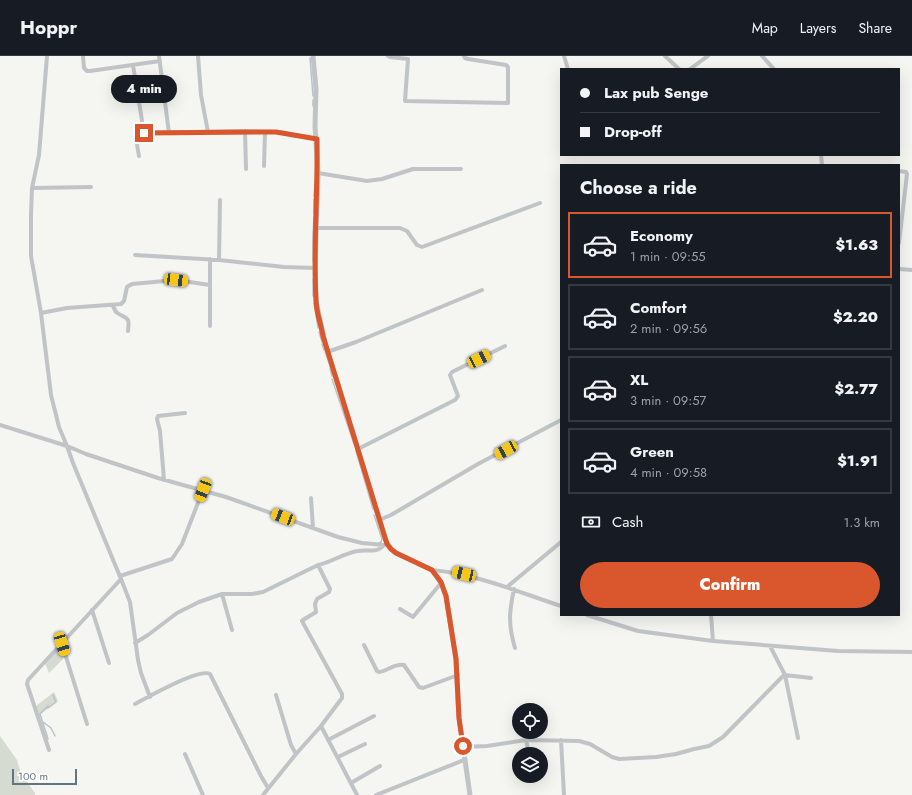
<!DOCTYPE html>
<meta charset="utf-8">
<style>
body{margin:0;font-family:Jost,sans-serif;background:#242831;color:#f1f3f6;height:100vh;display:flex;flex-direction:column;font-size:15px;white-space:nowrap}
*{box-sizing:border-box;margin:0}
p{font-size:13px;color:#9ea1a6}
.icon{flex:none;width:22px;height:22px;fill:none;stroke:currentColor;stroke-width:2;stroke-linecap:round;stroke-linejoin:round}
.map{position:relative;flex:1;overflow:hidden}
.side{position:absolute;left:560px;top:108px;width:340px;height:452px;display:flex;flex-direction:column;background:#171b24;border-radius:0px;box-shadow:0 4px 16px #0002}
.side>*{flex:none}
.top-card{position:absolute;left:560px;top:12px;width:340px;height:88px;border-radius:0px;box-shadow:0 4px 16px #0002;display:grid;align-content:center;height:88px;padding:0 20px;background:#171b24}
.tools{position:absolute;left:512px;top:647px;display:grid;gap:8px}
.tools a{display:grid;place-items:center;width:36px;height:36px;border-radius:50%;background:#171b24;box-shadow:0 4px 16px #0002;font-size:20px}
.scale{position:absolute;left:12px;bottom:10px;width:65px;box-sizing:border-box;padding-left:4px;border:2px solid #657481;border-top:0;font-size:11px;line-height:14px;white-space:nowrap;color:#657481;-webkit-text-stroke:3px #fff;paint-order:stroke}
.end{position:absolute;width:18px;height:18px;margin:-9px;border:5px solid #da562c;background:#fff;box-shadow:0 0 0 2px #fff}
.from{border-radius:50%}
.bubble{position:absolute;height:28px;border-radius:14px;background:#171b24;box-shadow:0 4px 16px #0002;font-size:13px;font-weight:800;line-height:28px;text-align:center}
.car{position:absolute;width:12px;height:24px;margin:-12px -6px;border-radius:5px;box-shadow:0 0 3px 1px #0007;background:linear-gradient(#f5c518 24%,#345 0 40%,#f5c518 0 76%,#345 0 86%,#f5c518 0)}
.top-card b{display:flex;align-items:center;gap:14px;height:38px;font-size:15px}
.top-card b+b{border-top:1px solid #363941}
.top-card i{width:10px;height:10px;background:#f1f3f6}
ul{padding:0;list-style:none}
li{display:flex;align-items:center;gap:12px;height:66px;margin:0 8px 6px;padding:0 12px;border:2px solid #363941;border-radius:0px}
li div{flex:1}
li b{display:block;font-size:15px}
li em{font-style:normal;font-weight:800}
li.active{border-color:#da562c}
li>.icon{width:36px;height:36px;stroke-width:1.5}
h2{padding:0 20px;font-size:18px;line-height:48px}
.pay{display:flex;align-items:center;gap:10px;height:44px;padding:0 20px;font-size:15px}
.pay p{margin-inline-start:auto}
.button{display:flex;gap:8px;margin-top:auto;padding:8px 20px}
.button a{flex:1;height:46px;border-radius:24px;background:#da562c;color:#fff;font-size:16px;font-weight:800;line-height:46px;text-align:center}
header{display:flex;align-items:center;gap:24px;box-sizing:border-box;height:56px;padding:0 20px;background:#171b24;border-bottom:1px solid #363941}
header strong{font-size:19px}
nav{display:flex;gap:22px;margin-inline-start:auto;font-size:14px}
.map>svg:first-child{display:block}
.green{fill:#d6dbd2}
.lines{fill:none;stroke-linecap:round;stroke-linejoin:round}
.stream{stroke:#b8c3c7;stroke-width:1.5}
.minor{stroke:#c0c4c7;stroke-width:4}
.tertiary{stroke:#c0c4c7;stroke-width:5}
.route{stroke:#da562c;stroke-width:5}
</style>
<header>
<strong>Hoppr</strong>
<nav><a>Map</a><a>Layers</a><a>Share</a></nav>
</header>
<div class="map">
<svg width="912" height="739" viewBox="0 0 912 739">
<rect width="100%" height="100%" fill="#f5f5f1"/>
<!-- green -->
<path class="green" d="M61,590L64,602L49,617L45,607Z
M54,636L58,645L39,659L36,650Z
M0,680L17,704L21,718L35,737V739H0Z"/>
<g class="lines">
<!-- stream -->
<path class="stream" d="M310,2L313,40
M313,44V50
M314,140L315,129
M314,157V143
M313,179L314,161
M313,180V206
M313,240V223
M314,247L318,272
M319,276L322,286
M322,288L324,294
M330,313L332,320
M332,323L354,388
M356,395L373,453
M374,459L382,483L381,486L379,487
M43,666L51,672L55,680
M48,683L40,658L48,650V652L56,646L53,639"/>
<!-- minor -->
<path class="minor" d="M47,0L39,99L32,132L31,158V200L41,257L51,339L59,371L67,390L73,407L121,523L28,624L27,628L49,694
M83,0L84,12L87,15H90L160,5
M159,0L169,77
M198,0L201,39L208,76
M388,0L390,1L408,3L405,45L508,47V11L506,9L468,3L465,2L464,0
M564,0L568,13
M665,0L679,13
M762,0L774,13
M133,9L144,77
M690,13L708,0
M245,75L246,113
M821,99L822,109
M139,100C138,92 134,83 141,77L240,75L277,76L317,83
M264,110L265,76
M899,115L906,116L907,118L899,187
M318,117L367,125L382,123L413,113H461
M32,132L91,131
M316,172H400L407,175L417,189L422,191L540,147
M135,199L219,204L284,211L315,212
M210,203V270
M219,204L220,144
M899,213L912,214
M113,250L116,256C127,264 130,259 128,275
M41,257L67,252L121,248L124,245L127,231L132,228L176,224L210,229
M327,296L356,286L482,234
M0,369L67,390L86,398L158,422L226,441L338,481L362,487L384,489L387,488
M358,393L455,344L458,340L450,319L452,316L505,290
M164,424L160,375L157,363L158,360L185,357
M311,442L313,472
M379,464L391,459L478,408L561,364
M432,514C477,518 518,536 561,550
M120,520L172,503L182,488L203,434
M121,523L130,546L138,604L141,617L150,641
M507,531L561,486
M514,533C509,557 508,568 515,592
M222,538L232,574
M400,553L413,561L441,527
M92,554L109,607
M587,559L638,575L713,585L838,595L912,596
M711,559L713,585
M135,587L148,579L177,557L199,546L222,538H252L263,536L318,509C332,506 344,497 358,495C368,493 376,498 384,489
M62,588L87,668
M364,589L377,615L379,616C388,615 395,607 404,609L419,631L423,632L458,619
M770,590L785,619L798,682
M276,639L291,689L296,698
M135,648C148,641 199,612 210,618L261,720L268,732
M321,670L357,739
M328,684L374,660
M526,684L529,698
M561,684L564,739
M463,691L487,690L526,684L579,685L590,688L612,701L619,703L656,701L676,698L694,693L709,690L723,681L782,621L785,619L811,622
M185,698L203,739
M338,701L365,688
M351,727L380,710
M263,739L296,698L321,670L342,642V638L302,565L303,564L316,556L315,548L317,543L329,536L330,533L318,509
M376,739L464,704"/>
<!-- tertiary -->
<path class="tertiary" d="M313,0L316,33L315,70L318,117L315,212L316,245L327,296L338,328L385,483L391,493L396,497L432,514L441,527L446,540L456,603L459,662L470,739"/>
</g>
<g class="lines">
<!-- route -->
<path class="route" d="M144,77L265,76H276L317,83C318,136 313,190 316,244C316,256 321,268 323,280L387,488L391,493L396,497L432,514L441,526L446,540L456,603L459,662L463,690"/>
</g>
</svg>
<div class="tools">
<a><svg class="icon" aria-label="locate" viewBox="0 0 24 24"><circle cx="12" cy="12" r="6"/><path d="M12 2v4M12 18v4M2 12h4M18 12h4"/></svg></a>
<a><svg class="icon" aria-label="layers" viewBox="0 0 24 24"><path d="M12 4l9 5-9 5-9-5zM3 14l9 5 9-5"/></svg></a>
</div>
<div class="scale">100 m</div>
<i class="end from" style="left:463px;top:690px"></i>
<i class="end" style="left:144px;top:77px"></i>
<div class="bubble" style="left:111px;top:19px;width:66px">4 min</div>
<i class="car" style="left:176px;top:224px;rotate:97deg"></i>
<i class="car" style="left:479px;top:303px;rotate:64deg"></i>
<i class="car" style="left:506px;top:394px;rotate:241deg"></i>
<i class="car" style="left:203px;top:434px;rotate:201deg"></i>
<i class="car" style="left:283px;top:461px;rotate:291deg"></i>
<i class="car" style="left:464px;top:518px;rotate:283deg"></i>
<i class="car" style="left:62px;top:588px;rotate:163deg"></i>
<div class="top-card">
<b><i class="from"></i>Lax pub Senge</b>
<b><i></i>Drop-off</b>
</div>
<section class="side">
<h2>Choose a ride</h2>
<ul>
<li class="active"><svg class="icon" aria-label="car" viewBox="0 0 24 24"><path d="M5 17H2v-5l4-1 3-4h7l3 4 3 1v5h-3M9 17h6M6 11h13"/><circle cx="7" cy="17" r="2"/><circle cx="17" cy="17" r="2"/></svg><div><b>Economy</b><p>1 min · 09:55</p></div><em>$1.63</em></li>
<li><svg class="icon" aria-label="car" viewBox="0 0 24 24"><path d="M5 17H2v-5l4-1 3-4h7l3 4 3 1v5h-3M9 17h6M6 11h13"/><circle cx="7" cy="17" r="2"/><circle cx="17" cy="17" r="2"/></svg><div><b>Comfort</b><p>2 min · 09:56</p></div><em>$2.20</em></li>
<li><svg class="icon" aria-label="car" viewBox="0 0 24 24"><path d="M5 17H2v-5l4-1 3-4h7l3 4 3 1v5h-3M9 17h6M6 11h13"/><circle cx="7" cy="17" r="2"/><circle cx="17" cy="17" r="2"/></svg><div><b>XL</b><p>3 min · 09:57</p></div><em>$2.77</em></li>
<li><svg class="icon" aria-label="car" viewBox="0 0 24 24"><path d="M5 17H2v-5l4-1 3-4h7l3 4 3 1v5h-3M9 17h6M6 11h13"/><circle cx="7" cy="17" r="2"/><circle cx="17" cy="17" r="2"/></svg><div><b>Green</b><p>4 min · 09:58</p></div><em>$1.91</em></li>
</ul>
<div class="pay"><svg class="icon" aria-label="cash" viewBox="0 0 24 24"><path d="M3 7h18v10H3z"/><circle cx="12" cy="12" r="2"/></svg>Cash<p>1.3 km</p></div>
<div class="button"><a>Confirm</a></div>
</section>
</div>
